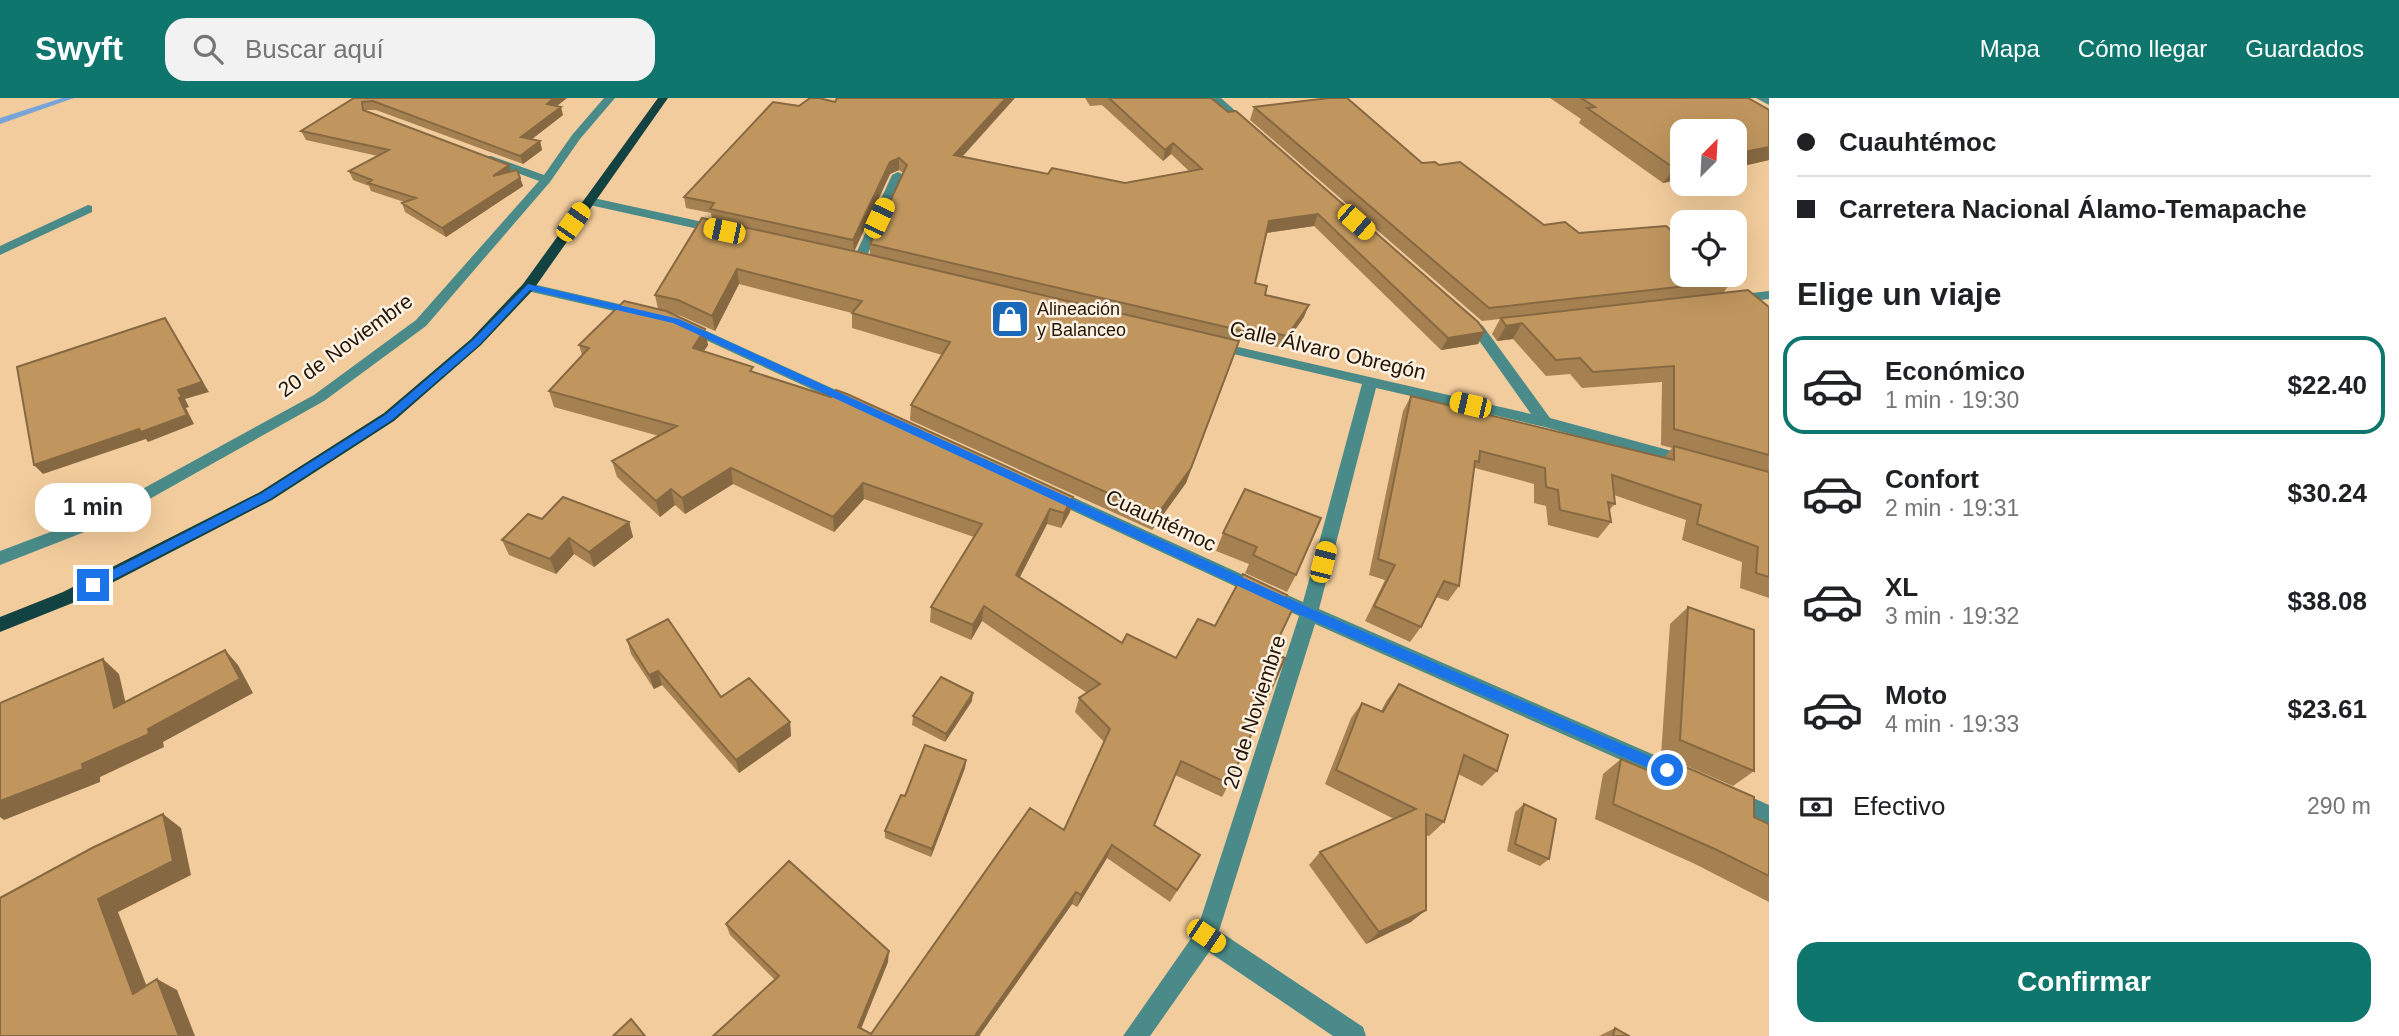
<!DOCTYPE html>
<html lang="es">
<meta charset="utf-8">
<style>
body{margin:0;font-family:Arial,sans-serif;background:#f2f2f2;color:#202124;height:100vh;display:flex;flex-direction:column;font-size:26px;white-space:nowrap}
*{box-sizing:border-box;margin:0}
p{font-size:23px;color:#757577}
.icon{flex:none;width:38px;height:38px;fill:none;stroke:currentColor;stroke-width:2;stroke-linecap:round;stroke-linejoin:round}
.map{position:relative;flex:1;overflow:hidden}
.drawer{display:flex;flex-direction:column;background:#fff;width:630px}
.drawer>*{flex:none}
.hud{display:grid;align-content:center;height:154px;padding:0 28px;background:#fff}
.needle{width:46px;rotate:24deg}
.tools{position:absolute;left:1670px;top:21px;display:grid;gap:14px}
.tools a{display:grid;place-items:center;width:77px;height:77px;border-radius:14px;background:#fff;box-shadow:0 7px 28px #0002;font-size:35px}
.end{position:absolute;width:32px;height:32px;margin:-16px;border:9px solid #1a73e8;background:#fff;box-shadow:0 0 0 4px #fff}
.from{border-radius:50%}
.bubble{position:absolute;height:49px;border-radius:21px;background:#fff;box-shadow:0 7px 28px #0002;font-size:23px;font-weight:800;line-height:49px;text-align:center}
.car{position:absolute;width:21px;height:42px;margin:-21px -10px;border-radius:9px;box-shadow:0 0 5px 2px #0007;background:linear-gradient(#f5c518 24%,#345 0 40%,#f5c518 0 76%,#345 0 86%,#f5c518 0)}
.hud b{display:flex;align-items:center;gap:24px;height:66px;font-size:26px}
.hud b+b{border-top:2px solid #e0e0e0}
.hud i{width:18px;height:18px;background:#202124}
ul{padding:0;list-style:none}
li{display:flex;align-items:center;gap:21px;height:98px;margin:0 14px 10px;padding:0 14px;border:4px solid transparent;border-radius:21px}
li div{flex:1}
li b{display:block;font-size:26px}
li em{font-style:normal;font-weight:800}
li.active{border-color:#0f766e}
li>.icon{width:63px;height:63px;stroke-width:1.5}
h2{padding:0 28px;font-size:32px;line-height:84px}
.pay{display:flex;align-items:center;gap:18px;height:77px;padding:0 28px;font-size:26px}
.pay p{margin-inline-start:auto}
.button{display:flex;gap:14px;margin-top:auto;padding:14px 28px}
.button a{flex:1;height:80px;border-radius:21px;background:#0f766e;color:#fff;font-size:28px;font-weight:800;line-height:80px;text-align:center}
header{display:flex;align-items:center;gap:42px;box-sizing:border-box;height:98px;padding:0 35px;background:#0f766e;color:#fff}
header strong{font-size:33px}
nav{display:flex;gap:38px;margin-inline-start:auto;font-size:24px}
.search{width:490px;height:63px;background:#f2f2f2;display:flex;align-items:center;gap:18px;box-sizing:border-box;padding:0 24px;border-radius:21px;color:#757577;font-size:26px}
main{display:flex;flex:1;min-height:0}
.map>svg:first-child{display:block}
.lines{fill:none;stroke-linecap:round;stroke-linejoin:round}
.stream{fill:#78a4d7;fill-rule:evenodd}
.minor{fill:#4a8b89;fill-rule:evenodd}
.major{fill:#124241;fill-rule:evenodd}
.wall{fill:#a58151;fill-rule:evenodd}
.shaded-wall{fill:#866942}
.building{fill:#c0965e;stroke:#866942;stroke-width:2}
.route{fill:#1a73e8}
.labels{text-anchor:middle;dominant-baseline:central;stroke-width:5;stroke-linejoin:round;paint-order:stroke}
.far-poi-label{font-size:18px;fill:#231604;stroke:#fef2e4;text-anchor:start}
.street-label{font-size:21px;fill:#231604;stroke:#fef2e4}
</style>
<header>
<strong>Swyft</strong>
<div class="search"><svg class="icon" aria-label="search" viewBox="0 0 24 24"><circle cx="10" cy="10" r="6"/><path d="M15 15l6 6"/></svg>Buscar aquí</div>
<nav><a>Mapa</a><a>Cómo llegar</a><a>Guardados</a></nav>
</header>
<main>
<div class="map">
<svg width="1769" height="938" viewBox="0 0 1769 938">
<rect width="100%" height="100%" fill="#f2cc9c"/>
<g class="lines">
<!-- stream -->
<path class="stream" d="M62,0H74L0,26V20Z"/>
<!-- minor -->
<path class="minor" d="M604,0H615L580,41L550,84L426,228L324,303L105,426L0,467V453L93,418L314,297L416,222L539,83L483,62V58H491L544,77L572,37Z
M1210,0H1221L1250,26V30H1242Z
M1756,0H1769V7Z
M898,74L904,77L865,162L859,166L854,165L853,162L892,77Z
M589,99L721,128L727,132L721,136L585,106V100Z
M88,107L92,108V114L0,157V148Z
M528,185L645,212L647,215L640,219L523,192V186Z
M1769,193V201L1735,205L1728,201L1735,197Z
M1467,217L1483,228L1550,320L1694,359L1696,363L1688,369L1545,329L1376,290L1319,511L1698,676L1701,683L1698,690L1691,692L1684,690L1315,526L1219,833L1363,929L1366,938H1333L1209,854L1150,938H1123L1197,832L1299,518L1043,399L1041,395L1049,389L1055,391L1303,504L1362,286L1212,251L1205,247L1212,243L1531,316L1473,234L1460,221Z
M687,224L860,303L863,306L860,309H850L682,231L680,228Z
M1733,691L1769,707V727L1726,708L1722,701L1726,694Z"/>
<!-- major -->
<path class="major" d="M658,0H668L533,192L481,247L394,323L272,402L75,504L0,534V519L63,494L260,394L384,315L471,241L523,186Z"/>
</g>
<!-- wall -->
<path class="wall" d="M354,0H567L557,8L563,17L532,41L540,43L542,52L523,66L376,12H365L511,73L520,80L523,88L446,139L405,114L402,105L404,104L371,93L369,88L353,82L349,73L378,58L306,42L301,33Z
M1085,0H1211L1485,234L1478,246L1441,252L1314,128L1267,135L1255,185L1265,197L1304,219L1282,250L1240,240L1186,385L1152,432L910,322L911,307L942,257L852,230V215L739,186L715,233L681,218L672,215L708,247L704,253L754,274L1073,399L1070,414L1061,430L1047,426L1020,479L1122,545L1176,560L1215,528L1285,502L1272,554L1229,686L1222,699L1175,677L1154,727L1200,757L1170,804L1107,760L1077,809L1072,806L979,938H713L775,882L730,837L726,826L888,864L861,931L871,936L1064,732L1104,644L1075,614L1079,600L1087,595L982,523L971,542L930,524L931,509L974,439L864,401L834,434L733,386L685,416L675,407L660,419L617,379L612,363L659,338L554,309L549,293L582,257L579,247L658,211L655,197L712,122L711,115L686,110L684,99L773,4L962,58L1048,76L1125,85L1189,73L1171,56L1163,63L1102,7L1090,8ZM899,72L903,75L870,146V156L854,153L890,76Z
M1550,0H1748L1769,12V62L1734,70V33L1682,81L1663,85L1579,25L1581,21Z
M1254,9L1422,65L1439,67L1544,127L1579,135L1732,183L1723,195L1769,209V500L1740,490L1742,464L1682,442L1686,422L1614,397L1615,406L1609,412L1611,424L1598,440L1548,427L1546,408L1534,405V386L1475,370L1474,372L1459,488L1448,503L1436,499L1421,529L1410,544L1365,523L1385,482L1369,477L1403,313L1411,298L1664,360L1672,350L1661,347L1662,284L1582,290L1570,276L1546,278L1513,241L1497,243L1492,236L1500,221L1482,223L1250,22Z
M1245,391L1296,477L1287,494L1245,475L1249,466L1216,453L1223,435Z
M542,421L629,424L633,439L594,469L574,456L556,476L509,457L502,442Z
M1688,509L1754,673L1733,688L1661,657L1670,526Z
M627,542L721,599L790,624L791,638L739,675L662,587L654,591L631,556Z
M1399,586L1497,673L1482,688L1458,676L1444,724L1429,738L1426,737L1411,824L1366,846L1309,767L1320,754L1394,721L1325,686L1351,620L1362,605L1381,613L1387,602Z
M972,603L945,644L912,627L913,618Z
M1621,661L1663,679L1679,666L1754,719L1769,726V804L1695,766L1595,721L1603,676Z
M966,662L965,670L931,759L885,740V733L905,698Z
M1524,706L1549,761L1540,768L1507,753L1515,714Z
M1615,930L1629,938H1599Z"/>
<!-- shaded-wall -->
<path class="shaded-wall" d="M554,0H567L549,14L547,6Z
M1006,0H1015L954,68V57Z
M561,9L563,17L523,48L521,39Z
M540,43L542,52L523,66L520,58Z
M1173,45L1171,56L1163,63L1165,52Z
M1769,49V62L1734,70V56Z
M899,60V72L890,76L854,154L853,142L890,64Z
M509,67L511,75L493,78Z
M1682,68V81L1663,85L1674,70Z
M520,80L523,88L446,139L442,130Z
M1318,116L1314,128L1265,135L1269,123Z
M737,171L739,186L715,233L712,218Z
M1309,207L1304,219L1282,250L1287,238Z
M165,220L209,294L185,301L189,309L186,310L194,326L148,344L146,341L43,376L34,367L178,292Z
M1522,225L1513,241L1497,243L1506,228Z
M705,231L708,247L696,265L693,250Z
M1485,234L1478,246L1441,252L1448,240Z
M1234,258L1186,385L1152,432L1157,417Z
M731,370L733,386L685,416L682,400Z
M863,385L864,401L834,434L833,419Z
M671,391L675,407L660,419L656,403Z
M1073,399L1070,414L1061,430L1064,415Z
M1050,411L1047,426L1013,492L1016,477Z
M629,424L633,439L594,469L589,454Z
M569,440L574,456L556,476L550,461Z
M984,508L982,523L971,542L973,527Z
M225,552L238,567L253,595L163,644L164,649L100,679V684L4,722L0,719V703L82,666L148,631Z
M103,561L119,576L130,624L114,610Z
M658,573L662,587L654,591L649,577Z
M973,595L972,603L945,644L946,636Z
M790,624L791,638L739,675L736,662Z
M966,662L965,670L931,759L932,751Z
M163,716L181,730L191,777L118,814L154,907L133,896L98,801Z
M1112,747L1107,760L1077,809L1081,797Z
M1076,794L1072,806L979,938L976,936Z
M1426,812L1411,824L1366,846L1379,834Z
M889,853L888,864L858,938V929Z
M157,881L177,892L195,938H179Z"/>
<!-- building -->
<path class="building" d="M354,0H554L547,6L561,9L521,39L540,43L520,58L373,3L362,4L363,12L509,67L493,78L517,72L520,80L442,130L402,105L416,100L368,85L372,82L349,73L389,52L301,33Z
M810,0H819L835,4L837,0H1006L954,57L1048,76L1052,70L1125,85L1202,71L1173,45L1165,52L1109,0H1211L1228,14L1236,13L1478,224L1485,234L1448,240L1318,116L1269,123L1255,185L1267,188L1265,197L1309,207L1287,238L1245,228L1243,233L870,146L907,67L899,60L890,64L853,142L710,111L714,105L684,99L773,4L799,8Z
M1329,0H1347L1422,65L1435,64L1439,67L1460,64L1544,127L1565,124L1579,135L1666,128L1682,141V177H1725L1732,183L1489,210L1254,9Z
M1581,0H1748L1769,12V49L1734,56V33H1682V68L1674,70L1587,10L1595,9Z
M702,120L858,154L1239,243L1191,370L1157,417L911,307L950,244L852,215L862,203L737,171L712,218L678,202L655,197Z
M1748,192L1769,209V357L1674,331V268L1593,274L1580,260L1556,262L1522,225L1506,228L1501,220Z
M624,203L666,213L705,231L693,250L753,269L750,273L831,299L836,292L847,296L1073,399L1064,415L1050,411L1016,477L1122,545L1127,536L1176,560L1198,521L1215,528L1243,476L1287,497L1285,502L1295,506L1272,554L1285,560L1229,686L1181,663L1154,727L1200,757L1177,792L1112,747L1081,797L1076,794L976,936L979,938H713L779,878L726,826L789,763L889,853L858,929L871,936L1030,710L1064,732L1110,631L1079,600L1100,586L984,508L973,527L931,509L982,426L863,385L833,419L731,370L682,400L671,391L656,403L612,363L677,328L549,293L589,250L579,247Z
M165,220L202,284L178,292L182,299L179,300L187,317L141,334L139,331L34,367L17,269Z
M1411,298L1674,362V348L1769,374V479L1756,475L1758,449L1697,426L1701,407L1612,377L1615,406L1608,404L1611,424L1560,412L1558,392L1546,389L1545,370L1480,353L1479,364L1475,363L1459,488L1444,483L1421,529L1374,508L1395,467L1378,461Z
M1245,391L1321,420L1296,477L1253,457L1257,449L1223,435Z
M563,399L629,424L589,454L569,440L550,461L502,442L528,416L542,421Z
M1688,509L1754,532V673L1680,642Z
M668,521L721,599L749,580L790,624L736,662L658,573L649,577L627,542Z
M225,552L240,581L148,631L149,636L82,666L83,671L0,703V605L103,561L114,610Z
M941,579L973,595L946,636L913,618Z
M1399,586L1508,637L1497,673L1464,657L1444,724L1426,716V812L1379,834L1320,754L1416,711L1336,672L1362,605L1383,614Z
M925,647L966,662L932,751L885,733L901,697L905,698Z
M1621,661L1678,685L1679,666L1754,699V719L1769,726V778L1717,752L1613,706Z
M1524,706L1556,721L1549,761L1515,746Z
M163,716L173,763L98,801L133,896L157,881L179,938H0V800L92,750Z
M631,921L645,938H613Z
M1615,930L1629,938H1613Z"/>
<!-- route -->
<path class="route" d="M528,186L679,221L1314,512L1672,668L1674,672L1667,678L1662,676L1305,519L673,225L530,192L480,246L392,322L270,401L97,490H89V484L262,395L385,317L473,242Z"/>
<!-- icons -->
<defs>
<symbol id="shop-square" viewBox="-11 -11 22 22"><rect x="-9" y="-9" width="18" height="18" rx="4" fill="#1a68b7" stroke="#fef2e4"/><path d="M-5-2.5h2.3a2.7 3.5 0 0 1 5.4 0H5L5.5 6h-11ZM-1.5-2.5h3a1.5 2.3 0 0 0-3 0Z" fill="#fff"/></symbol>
</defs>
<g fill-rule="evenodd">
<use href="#shop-square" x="988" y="199" width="44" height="44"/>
</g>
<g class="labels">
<!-- far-poi labels -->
<g class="far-poi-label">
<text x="1037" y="211">Alineación<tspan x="1037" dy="21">y Balanceo</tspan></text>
</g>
<!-- street labels -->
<g class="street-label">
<text transform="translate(345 247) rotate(-36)">20 de Noviembre</text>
<text transform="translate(1328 252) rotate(13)">Calle Álvaro Obregón</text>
<text transform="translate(1161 422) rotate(25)">Cuauhtémoc</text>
<text transform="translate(1254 614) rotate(-72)">20 de Noviembre</text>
</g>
</g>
</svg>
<div class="tools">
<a><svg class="needle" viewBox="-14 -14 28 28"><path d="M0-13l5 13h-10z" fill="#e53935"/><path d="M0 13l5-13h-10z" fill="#757577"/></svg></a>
<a><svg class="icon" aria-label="locate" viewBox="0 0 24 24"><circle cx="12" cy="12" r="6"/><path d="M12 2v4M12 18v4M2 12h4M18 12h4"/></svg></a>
</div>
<i class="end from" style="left:1667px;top:672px"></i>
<i class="end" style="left:93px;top:487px"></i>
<div class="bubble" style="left:35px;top:385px;width:116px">1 min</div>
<i class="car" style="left:879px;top:120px;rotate:25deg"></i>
<i class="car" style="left:573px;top:124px;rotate:35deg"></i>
<i class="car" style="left:1356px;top:124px;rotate:131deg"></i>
<i class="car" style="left:724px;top:133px;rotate:282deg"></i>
<i class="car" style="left:1470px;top:307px;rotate:283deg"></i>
<i class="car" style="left:1323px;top:464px;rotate:14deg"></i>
<i class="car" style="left:1206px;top:838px;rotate:124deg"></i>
</div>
<section class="drawer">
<div class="hud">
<b><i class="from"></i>Cuauhtémoc</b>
<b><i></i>Carretera Nacional Álamo-Temapache</b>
</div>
<h2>Elige un viaje</h2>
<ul>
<li class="active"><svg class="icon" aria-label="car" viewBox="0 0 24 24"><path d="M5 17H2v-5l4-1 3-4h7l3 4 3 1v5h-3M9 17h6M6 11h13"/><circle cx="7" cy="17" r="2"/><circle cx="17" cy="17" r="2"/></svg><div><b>Económico</b><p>1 min · 19:30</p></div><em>$22.40</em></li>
<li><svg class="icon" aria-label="car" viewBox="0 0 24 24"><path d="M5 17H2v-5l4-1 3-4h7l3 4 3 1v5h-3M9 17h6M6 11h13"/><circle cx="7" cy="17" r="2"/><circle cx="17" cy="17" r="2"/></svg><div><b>Confort</b><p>2 min · 19:31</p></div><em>$30.24</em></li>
<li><svg class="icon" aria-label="car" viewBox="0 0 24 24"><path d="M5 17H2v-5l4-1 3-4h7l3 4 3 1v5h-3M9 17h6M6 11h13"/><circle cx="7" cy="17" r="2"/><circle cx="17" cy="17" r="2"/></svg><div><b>XL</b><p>3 min · 19:32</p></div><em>$38.08</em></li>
<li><svg class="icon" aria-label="car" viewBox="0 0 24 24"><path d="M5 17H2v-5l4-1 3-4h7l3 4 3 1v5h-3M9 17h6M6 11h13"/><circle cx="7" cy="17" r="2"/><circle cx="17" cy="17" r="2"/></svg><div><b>Moto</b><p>4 min · 19:33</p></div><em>$23.61</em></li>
</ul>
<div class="pay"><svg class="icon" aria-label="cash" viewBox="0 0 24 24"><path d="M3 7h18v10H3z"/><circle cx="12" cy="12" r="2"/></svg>Efectivo<p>290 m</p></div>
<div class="button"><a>Confirmar</a></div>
</section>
</main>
